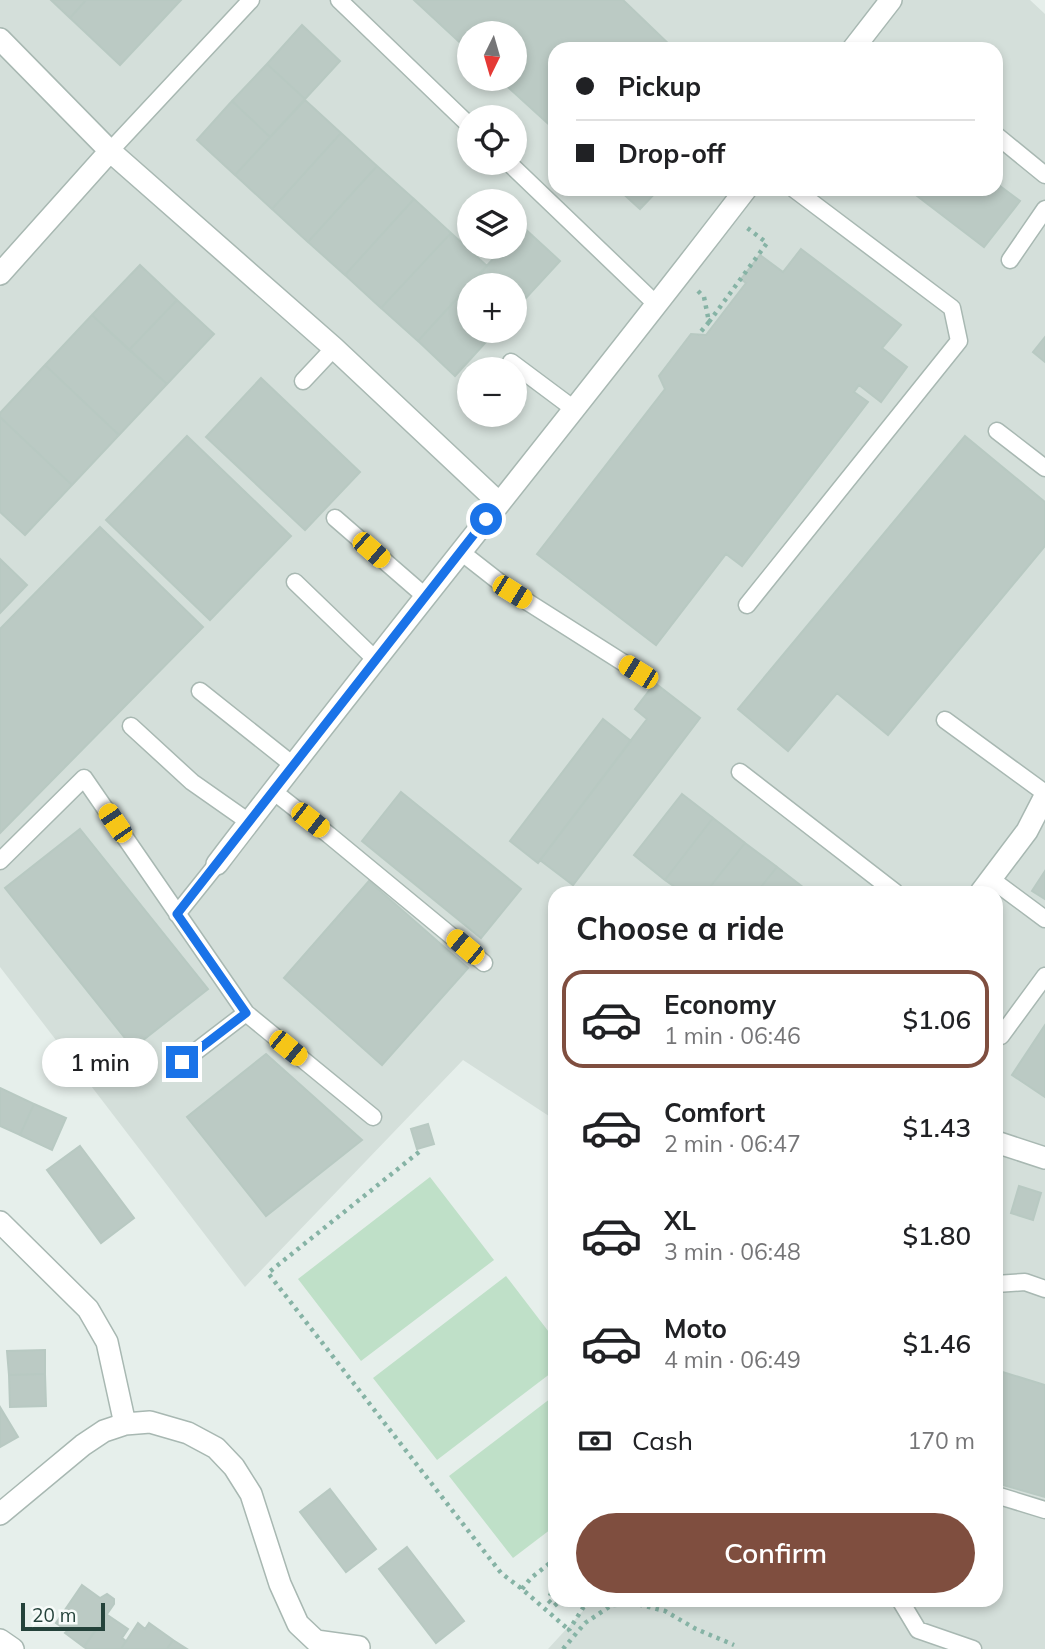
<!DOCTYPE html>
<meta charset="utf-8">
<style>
body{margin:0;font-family:Mulish,sans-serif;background:#f6f6f6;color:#202124;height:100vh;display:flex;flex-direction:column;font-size:26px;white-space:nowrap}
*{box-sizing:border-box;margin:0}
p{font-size:23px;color:#757577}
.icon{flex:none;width:38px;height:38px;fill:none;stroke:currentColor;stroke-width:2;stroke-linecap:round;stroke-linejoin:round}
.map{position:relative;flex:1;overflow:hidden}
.panel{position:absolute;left:548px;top:886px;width:455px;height:721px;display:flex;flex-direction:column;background:#fff;border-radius:21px;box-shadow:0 4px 10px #0003}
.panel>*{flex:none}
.top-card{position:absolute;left:548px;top:42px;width:455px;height:154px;border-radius:21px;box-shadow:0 4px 10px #0003;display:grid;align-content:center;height:154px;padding:0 28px;background:#fff}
.needle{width:46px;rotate:185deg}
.fabs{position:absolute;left:457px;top:21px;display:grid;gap:14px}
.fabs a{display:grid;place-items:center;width:70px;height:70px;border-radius:50%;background:#fff;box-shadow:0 4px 10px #0003;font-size:35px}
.scale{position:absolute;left:21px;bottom:18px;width:84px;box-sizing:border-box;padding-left:7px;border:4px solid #24423a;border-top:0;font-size:19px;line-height:24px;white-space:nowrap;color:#24423a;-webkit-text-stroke:5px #f7fbf9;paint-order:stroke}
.end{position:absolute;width:32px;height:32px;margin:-16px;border:9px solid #1a73e8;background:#fff;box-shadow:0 0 0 4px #fff}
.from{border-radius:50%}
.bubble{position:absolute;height:49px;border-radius:24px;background:#fff;box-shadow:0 4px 10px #0003;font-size:23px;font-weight:600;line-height:49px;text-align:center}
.car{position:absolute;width:21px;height:42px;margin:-21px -10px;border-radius:9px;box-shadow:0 0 5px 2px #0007;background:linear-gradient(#f5c518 24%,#345 0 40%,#f5c518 0 76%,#345 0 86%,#f5c518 0)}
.top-card b{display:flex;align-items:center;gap:24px;height:66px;font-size:26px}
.top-card b+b{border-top:2px solid #e0e0e0}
.top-card i{width:18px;height:18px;background:#202124}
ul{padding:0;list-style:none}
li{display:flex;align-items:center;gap:21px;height:98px;margin:0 14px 10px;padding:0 14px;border:4px solid transparent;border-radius:21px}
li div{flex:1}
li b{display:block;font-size:26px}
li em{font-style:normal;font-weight:600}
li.current{border-color:#7f4e3f}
li>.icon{width:63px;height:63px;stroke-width:1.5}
h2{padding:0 28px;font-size:32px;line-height:84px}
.pay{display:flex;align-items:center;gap:18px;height:77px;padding:0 28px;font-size:26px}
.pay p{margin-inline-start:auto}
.button{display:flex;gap:14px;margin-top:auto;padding:14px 28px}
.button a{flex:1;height:80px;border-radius:42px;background:#7f4e3f;color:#fff;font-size:28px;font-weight:600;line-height:80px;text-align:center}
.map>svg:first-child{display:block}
.built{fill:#d4dfda;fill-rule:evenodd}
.pitch{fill:#bfe0c8}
.building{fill:#bbcac4;stroke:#b8c9c2;stroke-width:2}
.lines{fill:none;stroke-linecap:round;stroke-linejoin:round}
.lane-casing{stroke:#a8b8b2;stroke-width:19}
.street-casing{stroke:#a8b8b2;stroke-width:24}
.path{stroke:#86b3a5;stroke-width:4.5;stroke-dasharray:3.5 5;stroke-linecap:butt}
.lane{stroke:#fff;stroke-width:16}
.street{stroke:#fff;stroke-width:21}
.route{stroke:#1a73e8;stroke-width:9}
</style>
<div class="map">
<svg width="1045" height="1649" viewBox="0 0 1045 1649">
<rect width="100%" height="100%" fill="#e6efeb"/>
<!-- built -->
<path class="built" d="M0,0H1030L1045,14V1649H548L593,1600H996V892H555V1120L463,1060L245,1287L0,967ZM469,33H514V79H469ZM555,49H996V189H555ZM469,117H514V163H469ZM469,201H514V247H469ZM469,285H514V331H469ZM469,369H514V415H469Z"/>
<!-- pitch -->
<path class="pitch" d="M430,1177L494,1260L361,1361L298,1279Z
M506,1276L555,1340V1370L437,1460L373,1378Z
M555,1395V1526L513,1558L449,1476Z"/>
<!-- building -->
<path class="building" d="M51,0H86L70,18Z
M86,0H181L120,65L70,18Z
M414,0H623L674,49H555V130L499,79H514V33H469V51Z
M302,25L340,61L305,99L267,64Z
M267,64L305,99L270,137L232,101Z
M305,100L341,133L272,209L235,175Z
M232,101L270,137L235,175L197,140Z
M341,133L377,166L308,242L272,209Z
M377,166L414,199L345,275L308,242Z
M996,183L1020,201L984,247L908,189H996Z
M618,189H659L640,209Z
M414,199L451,233L381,308L345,275Z
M523,227L560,261L514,311V285L470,284L504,247H514V236Z
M451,233L487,266L418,341L381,308Z
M801,249L901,325L882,348L907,367L881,402L859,385L854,392L868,402L742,566L726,554L656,645L537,554L665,389L659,376L691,334L706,335L746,283L741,279L760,255L783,272Z
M140,265L177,300L129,350L92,315Z
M469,285V331H496L455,376L418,341Z
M177,300L214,334L167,384L129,350Z
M92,315L167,384L119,435L45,365Z
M1045,337V362L1033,352Z
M45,365L119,435L72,485L0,417V413Z
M261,378L360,472L305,530L206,437Z
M0,417L72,485L25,535L0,512Z
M187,436L291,536L210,620L106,520Z
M965,436L1045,502V546L888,735L837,693L788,751L738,709Z
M100,527L203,627L0,833V629Z
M0,559L27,585L0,613Z
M655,683L700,718L573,885L540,860L647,719L635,709Z
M603,719L631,741L538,863L510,841Z
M401,792L521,889L481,938L362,841Z
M682,794L713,818L665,880L634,855Z
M713,818L745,843L706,892H682L665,880Z
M80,829L208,989L133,1048L5,888Z
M745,843L777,867L757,892H706Z
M777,867L808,891L757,892Z
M1045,871V899L1032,891Z
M369,881L468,968L382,1065L284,978Z
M1045,1025V1097L1012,1075Z
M266,1054L362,1140L266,1216L187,1117Z
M0,1088L34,1104L20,1135L0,1126Z
M34,1104L66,1118L52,1150L20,1135Z
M428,1124L434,1144L417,1149L411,1129Z
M80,1146L134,1218L101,1243L47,1170Z
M1019,1186L1041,1193L1033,1220L1011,1213Z
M45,1350V1374L9,1375L7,1351Z
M996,1370L1045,1385V1497L996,1483Z
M45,1374L46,1406L10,1407L9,1375Z
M0,1407L18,1437L0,1447Z
M330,1489L376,1549L346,1572L300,1512Z
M407,1547L464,1621L436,1643L379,1569Z
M82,1585L100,1598L107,1594L114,1599V1604L84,1647L65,1633L67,1631L56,1623Z
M106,1614L128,1629L122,1638L126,1641L121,1649H87L84,1647Z
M138,1623L145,1629L149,1623L173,1640L167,1649H121Z
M173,1640L187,1649H167Z"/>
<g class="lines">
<defs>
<path id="lane" d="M339,0L469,125
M996,135L1045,175
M110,151L251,0
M509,163L657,305
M1010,260L1045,209
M511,362L574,409
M303,381L334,348
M997,431L1045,468
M335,518L426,597
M461,552L512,592L638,672
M295,582L376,660
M747,605L959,341L952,308L794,189
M200,691L293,765
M945,720L1045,793
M131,726L192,782L249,822
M740,772L895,892
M273,791L329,835L484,963
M0,861L84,778L246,1013L373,1117
M991,879L1045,919
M177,914L217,864
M1001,1036L1045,976
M182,1062L246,1013
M996,1284L1025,1282L1045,1289
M996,1495L1045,1510
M900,1600L918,1630L973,1649"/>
<path id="street" d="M0,39L110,151L334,348L499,503
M853,49L891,0
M0,274L110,151
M217,864C390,637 572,416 746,189
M981,892L1027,831L1045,796
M996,1142L1045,1158
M0,1222L88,1309L107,1342L125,1424
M0,1514L83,1445L104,1431L125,1424L150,1422L188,1433L216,1448L234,1467L251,1494L280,1584L298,1624L316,1641L359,1647
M0,1640L13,1649"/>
</defs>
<!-- lane casing -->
<use href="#lane" class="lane-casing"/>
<!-- street casing -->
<use href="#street" class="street-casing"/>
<!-- path -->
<path class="path" d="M698,291L704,297L709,322L698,335
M709,322L767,243L746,227
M419,1152L268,1273L501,1573L522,1589L569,1630
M555,1585L548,1600L554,1606L561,1600
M522,1589L531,1578L555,1559
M570,1631L569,1630L588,1600
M563,1649L585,1623L612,1605L637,1604L665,1611L696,1629L734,1645"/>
<!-- lane -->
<use href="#lane" class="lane"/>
<!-- street -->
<use href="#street" class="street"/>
</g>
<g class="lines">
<!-- route -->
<path class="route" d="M182,1062L246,1013L177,914L486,519"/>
</g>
</svg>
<div class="fabs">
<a><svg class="needle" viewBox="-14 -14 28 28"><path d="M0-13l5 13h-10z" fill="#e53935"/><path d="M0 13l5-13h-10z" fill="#757577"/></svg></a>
<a><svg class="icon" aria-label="locate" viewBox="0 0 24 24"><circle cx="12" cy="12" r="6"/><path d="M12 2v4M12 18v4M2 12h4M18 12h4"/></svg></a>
<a><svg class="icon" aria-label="layers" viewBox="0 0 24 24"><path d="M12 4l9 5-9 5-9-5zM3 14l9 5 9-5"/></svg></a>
<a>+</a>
<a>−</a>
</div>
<div class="scale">20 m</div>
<i class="end from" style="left:486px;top:519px"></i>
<i class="end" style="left:182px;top:1062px"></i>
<div class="bubble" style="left:42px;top:1038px;width:116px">1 min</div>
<i class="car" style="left:371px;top:550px;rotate:131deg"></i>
<i class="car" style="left:512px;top:592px;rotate:122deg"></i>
<i class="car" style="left:638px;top:672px;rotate:302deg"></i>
<i class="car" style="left:310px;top:820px;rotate:128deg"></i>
<i class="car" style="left:115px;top:823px;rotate:326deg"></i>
<i class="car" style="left:465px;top:947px;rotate:310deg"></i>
<i class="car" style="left:288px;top:1048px;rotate:129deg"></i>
<div class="top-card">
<b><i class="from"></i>Pickup</b>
<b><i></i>Drop-off</b>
</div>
<section class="panel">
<h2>Choose a ride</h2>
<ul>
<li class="current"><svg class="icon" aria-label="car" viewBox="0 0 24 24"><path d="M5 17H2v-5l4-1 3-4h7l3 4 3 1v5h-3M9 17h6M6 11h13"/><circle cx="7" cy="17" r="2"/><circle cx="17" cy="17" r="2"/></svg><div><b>Economy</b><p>1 min · 06:46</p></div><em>$1.06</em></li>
<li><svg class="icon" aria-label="car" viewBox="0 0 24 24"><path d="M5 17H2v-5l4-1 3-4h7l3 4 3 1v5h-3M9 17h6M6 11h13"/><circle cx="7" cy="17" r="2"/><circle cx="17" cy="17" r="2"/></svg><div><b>Comfort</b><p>2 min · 06:47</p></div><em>$1.43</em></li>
<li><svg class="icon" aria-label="car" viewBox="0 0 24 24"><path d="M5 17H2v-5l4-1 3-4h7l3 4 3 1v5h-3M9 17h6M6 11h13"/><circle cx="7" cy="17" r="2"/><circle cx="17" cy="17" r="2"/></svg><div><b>XL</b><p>3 min · 06:48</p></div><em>$1.80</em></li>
<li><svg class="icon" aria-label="car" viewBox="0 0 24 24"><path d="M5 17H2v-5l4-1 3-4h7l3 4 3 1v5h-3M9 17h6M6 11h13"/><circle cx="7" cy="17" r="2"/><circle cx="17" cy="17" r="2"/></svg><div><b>Moto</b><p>4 min · 06:49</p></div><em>$1.46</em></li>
</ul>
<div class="pay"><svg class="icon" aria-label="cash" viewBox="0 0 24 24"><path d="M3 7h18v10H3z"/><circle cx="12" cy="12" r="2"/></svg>Cash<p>170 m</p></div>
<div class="button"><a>Confirm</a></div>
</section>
</div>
